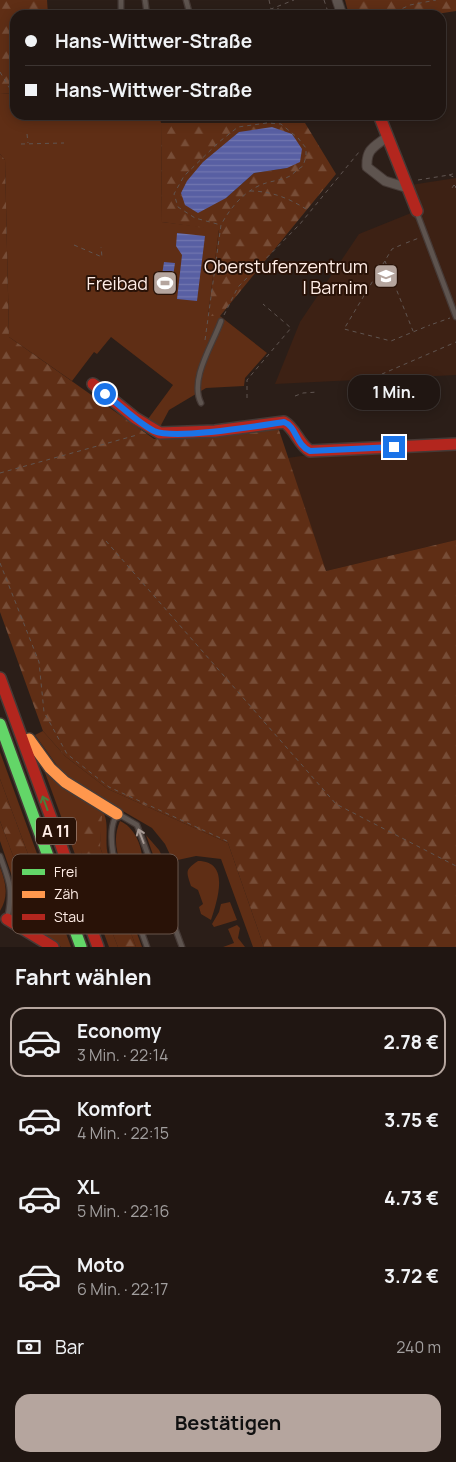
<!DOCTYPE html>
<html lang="de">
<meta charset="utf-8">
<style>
body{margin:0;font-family:Manrope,sans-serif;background:#281f1b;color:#f1f3f6;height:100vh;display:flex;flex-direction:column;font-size:19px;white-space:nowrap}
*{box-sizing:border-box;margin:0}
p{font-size:16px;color:#a29f9f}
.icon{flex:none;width:28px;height:28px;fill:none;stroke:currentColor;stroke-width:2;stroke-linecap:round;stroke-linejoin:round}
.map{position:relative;height:947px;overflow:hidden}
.side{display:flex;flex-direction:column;background:#201612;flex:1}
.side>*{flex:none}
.top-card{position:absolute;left:10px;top:10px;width:436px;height:110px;border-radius:15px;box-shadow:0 2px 12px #0003,0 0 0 1px #3d3532;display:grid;align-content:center;height:110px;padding:0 15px;background:#201612}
.end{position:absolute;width:22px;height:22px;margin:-11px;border:6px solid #1a73e8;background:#fff;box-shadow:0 0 0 2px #fff}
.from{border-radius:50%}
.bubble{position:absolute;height:35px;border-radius:15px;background:#201612;box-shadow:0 2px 12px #0003,0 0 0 1px #3d3532;font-size:16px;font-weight:700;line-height:35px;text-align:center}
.top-card b{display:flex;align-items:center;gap:18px;height:48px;font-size:19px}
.top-card b+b{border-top:1px solid #3d3532}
.top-card i{width:12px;height:12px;background:#f1f3f6}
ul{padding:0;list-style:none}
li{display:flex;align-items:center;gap:15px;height:70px;margin:0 10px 8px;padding:0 5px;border:2px solid transparent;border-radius:15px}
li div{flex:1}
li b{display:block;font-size:19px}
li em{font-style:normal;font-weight:700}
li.on{border-color:#b5a59e}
li>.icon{width:45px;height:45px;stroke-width:1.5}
h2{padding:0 15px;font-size:22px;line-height:60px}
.pay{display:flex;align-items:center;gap:12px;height:55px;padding:0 15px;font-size:19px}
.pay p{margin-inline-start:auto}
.cta{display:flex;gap:10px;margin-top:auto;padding:10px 15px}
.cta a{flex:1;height:58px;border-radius:15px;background:#b5a59e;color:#111;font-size:20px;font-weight:700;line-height:58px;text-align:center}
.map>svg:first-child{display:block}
.built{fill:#3d2114}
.grass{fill:#5f2e15}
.forest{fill:url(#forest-firs);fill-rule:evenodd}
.water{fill:url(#water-rules)}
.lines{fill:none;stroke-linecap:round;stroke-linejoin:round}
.lane-casing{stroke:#463a36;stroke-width:7}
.street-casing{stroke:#463a36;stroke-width:11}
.fast-casing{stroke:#463a36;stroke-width:14}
.slow-casing{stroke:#463a36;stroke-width:14}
.jam-casing{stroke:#463a36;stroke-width:14}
.path{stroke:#605551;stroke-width:1;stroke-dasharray:4 4;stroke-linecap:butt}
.lane{stroke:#5e544f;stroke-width:4.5}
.street{stroke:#5e544f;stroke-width:9}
.fast{stroke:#63d668;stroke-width:11}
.slow{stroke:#ff974d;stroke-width:11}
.jam{stroke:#b3261e;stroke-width:11}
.oneway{stroke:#497e3c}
.oneway2{stroke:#a69993}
.route{stroke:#1a73e8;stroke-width:6}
.labels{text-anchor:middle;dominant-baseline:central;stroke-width:4;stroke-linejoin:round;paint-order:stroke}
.shield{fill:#291207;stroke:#bfaba3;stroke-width:1}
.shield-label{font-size:16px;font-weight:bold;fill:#ffede6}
.poi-label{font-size:18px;fill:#ffede6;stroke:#291207;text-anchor:end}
.key{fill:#291207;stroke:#69544a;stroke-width:1}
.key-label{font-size:14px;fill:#ffede6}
</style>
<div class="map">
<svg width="456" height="947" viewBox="0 0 456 947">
<defs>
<pattern id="forest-firs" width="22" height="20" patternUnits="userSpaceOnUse" patternTransform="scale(1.25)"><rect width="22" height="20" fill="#5f2e15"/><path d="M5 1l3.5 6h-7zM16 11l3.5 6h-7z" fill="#774d37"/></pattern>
<pattern id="water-rules" width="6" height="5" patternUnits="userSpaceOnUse" patternTransform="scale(1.25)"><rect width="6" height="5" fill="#585fa3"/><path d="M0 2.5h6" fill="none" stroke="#7176b0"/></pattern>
</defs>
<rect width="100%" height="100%" fill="#2b1e18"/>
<!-- built -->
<path class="built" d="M456,178V375L275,384L300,322L359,234L416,211L404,186Z
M456,444V540L326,571L287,458L309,455Z"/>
<!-- grass -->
<path class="grass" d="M15,93V115H159L161,123L162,222L219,229L208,316H220L267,353L245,378L244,386L206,388L169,410L160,427L148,419L173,385L111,337L97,354L94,352L72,381L9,337L5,160L0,154V94Z
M43,731L65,756L108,789L228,843L264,947H253L221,859L196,856L173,861L165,844L152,828L66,778L35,735Z
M0,752L71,947H61L15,916L14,908L15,885L0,841V821L33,909L47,905L0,779Z
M44,770L103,812C110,823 104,841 108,855L142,947H136L100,847L101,817L81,853L118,947H109Z
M120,821C135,827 144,849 142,865C141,874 135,883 131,890C123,867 109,846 120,821Z
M146,835L159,850L167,866L162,877H161Z
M198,861C231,861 217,901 211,920L201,914L199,907L203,904L198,890L191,886C186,871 185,870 198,861Z
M0,867C6,883 9,896 0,911Z
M230,902L237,920L214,927L212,924L219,912L221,904Z
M237,925L240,928L238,938L245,947H223L234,943L228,929Z"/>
<!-- forest -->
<path class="forest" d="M0,0H47L48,15H15V93L0,94Z
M345,0H456V11L430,15H349Z
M161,123H305L336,174L220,316H208L219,230L162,222ZM239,132L287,168L254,173L226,198L223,147Z
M0,154L5,160L9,337L154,439L210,436L278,427L326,571L456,540V947H264L228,843L108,789L65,756L43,731L0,612Z
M0,779L47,905L33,909L0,821Z
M86,810L102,816L100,847L136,947H118L81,853Z"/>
<!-- water -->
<path class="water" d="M272,127L292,134L302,149L300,162L287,168L254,173L226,198L198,213L185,205L181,193L187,181L203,162L239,132Z
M177,233L205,236L197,301L177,299L182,255L176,246Z
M164,262L175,263L171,290L160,288Z"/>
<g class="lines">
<defs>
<path id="lane" d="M121,0V15
M145,0L147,15
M186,0L190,15
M417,213L456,317
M201,403C189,379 213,344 221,321
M120,815L137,825L182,947
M115,818C110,829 111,841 113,853L147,947
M0,856C9,881 13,888 8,915"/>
<path id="street" d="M337,0L342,15
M387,137C374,147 366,149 367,167L385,181L408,188"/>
<path id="fast" d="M0,724L81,947"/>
<path id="slow" d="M29,739L50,768L65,782L117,814"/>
<path id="jam" d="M379,115L417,211
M93,384L135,418L160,433L215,431L284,422C296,429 298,444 310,451L456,444
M0,678L98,947
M7,919L53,947"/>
</defs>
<!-- lane casing -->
<use href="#lane" class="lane-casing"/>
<!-- street casing -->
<use href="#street" class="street-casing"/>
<!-- fast casing -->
<use href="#fast" class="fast-casing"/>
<!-- slow casing -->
<use href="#slow" class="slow-casing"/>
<!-- jam casing -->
<use href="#jam" class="jam-casing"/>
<!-- path -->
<path class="path" d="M269,0L271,9L294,0
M324,0L329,15
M278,8V15
M269,15L271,10
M388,15L410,5L436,0
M0,72L12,92L15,91
M27,134L28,143
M21,144L64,143
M449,175L456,173
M418,180L449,175L456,178
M454,185L456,187L454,189L452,188Z
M250,191C272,191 291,199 309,211
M406,243L419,238
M74,245L102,257L101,247
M401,245L392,249L344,329L391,341L430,325
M385,261L413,331
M224,315L238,287L300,224L359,152
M433,324L450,318
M205,340L221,225C230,208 244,191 263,184C271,181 283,180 290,176C294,173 298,169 303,166L306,157V148L298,138L281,124L267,123L238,127L219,142L184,176L174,194L178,207L195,218L221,225
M390,388L379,387L382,374L456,342
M295,396L303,393L318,392
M247,398V380L291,328L263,304
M0,473L137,435
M106,541L336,804L456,866
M0,563L39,662L44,712L67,754L109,787L229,842"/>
<!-- lane -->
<use href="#lane" class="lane"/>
<!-- street -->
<use href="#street" class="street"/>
<!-- fast -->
<use href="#fast" class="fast"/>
<!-- slow -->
<use href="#slow" class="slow"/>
<!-- jam -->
<use href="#jam" class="jam"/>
</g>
<!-- one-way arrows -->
<defs><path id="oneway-shaft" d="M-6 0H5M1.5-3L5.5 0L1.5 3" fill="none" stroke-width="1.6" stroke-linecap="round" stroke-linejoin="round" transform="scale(1.25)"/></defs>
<use class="oneway" href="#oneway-shaft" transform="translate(45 803) rotate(-110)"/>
<use class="oneway2" href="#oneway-shaft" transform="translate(141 836) rotate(-111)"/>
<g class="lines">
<!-- route -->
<path class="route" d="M105,394C120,405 138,423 154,431C175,440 258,426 284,422C297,427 295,444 310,451L394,447"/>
</g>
<!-- icons -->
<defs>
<symbol id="school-square" viewBox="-11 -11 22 22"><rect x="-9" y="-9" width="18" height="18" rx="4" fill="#b5a59e" stroke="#291207"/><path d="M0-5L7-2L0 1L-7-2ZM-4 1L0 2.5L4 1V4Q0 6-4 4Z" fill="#fff"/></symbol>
<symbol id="stadium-square" viewBox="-11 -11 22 22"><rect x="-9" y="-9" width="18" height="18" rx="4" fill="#b5a59e" stroke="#291207"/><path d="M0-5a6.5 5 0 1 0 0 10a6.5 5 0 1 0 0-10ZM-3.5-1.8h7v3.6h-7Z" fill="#fff"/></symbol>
</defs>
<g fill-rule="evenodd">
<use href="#school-square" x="372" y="262" width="28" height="28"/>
<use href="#stadium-square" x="151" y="269" width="28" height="28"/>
</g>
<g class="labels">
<!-- shield labels -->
<rect class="shield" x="36" y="817.5" width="40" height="27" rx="4"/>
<g class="shield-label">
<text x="56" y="831">A 11</text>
</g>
<!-- poi labels -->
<g class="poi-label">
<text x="368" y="266">Oberstufenzentrum<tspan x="368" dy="21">I Barnim</tspan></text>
<text x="148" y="283">Freibad</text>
</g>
</g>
<!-- legend -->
<rect x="12" y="854" width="166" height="80" rx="8" class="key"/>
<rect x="22" y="869" width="23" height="6" fill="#63d668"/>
<rect x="22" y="891" width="23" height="7" fill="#ff974d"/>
<rect x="22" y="914" width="23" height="6" fill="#b3261e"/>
<g class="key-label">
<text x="54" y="877">Frei</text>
<text x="54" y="899">Zäh</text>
<text x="54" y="922">Stau</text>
</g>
</svg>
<i class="end from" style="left:105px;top:394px"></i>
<i class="end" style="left:394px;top:447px"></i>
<div class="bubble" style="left:348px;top:375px;width:92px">1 Min.</div>
<div class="top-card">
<b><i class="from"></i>Hans-Wittwer-Straße</b>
<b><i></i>Hans-Wittwer-Straße</b>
</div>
</div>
<section class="side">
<h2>Fahrt wählen</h2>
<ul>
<li class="on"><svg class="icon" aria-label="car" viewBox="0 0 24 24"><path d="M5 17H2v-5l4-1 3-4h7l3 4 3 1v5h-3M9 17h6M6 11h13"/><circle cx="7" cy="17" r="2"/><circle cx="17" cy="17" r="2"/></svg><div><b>Economy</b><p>3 Min. · 22:14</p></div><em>2.78 €</em></li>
<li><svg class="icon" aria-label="car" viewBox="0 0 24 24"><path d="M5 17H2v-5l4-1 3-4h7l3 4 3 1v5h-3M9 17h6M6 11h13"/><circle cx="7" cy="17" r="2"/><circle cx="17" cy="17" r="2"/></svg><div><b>Komfort</b><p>4 Min. · 22:15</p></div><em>3.75 €</em></li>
<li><svg class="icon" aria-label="car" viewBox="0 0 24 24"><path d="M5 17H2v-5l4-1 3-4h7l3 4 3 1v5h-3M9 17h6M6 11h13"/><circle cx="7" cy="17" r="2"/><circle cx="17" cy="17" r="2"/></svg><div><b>XL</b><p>5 Min. · 22:16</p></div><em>4.73 €</em></li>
<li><svg class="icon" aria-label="car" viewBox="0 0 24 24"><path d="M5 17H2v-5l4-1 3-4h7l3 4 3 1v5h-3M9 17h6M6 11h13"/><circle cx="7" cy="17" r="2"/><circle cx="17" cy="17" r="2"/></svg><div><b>Moto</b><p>6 Min. · 22:17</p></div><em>3.72 €</em></li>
</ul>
<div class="pay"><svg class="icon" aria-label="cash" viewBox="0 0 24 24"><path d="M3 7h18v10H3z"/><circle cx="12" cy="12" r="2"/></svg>Bar<p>240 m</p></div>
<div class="cta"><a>Bestätigen</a></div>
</section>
